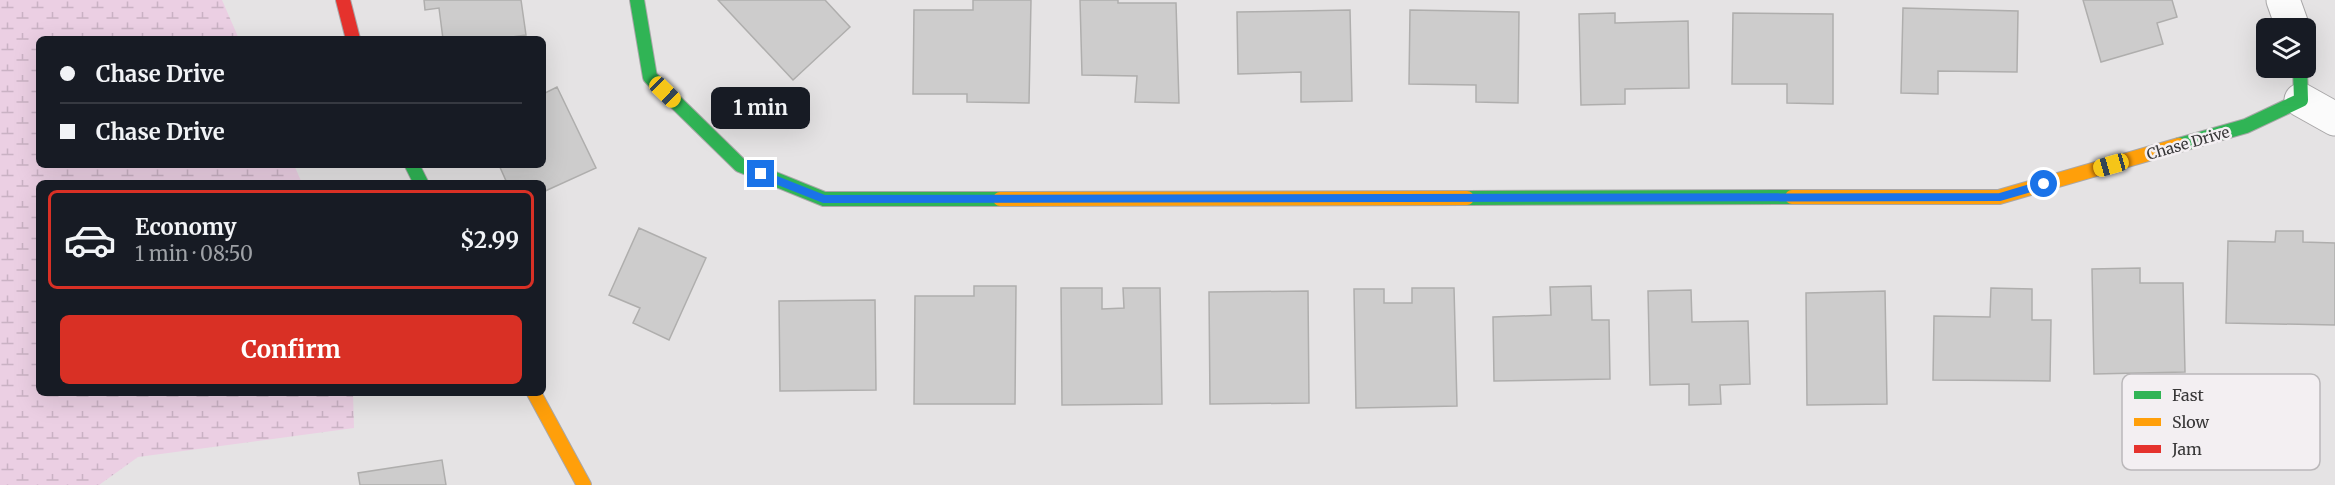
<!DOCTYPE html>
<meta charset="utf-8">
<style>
body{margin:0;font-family:Merriweather,serif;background:#20242c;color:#f1f3f6;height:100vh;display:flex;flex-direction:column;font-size:22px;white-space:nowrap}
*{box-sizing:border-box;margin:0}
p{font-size:20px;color:#9ea1a6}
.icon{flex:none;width:33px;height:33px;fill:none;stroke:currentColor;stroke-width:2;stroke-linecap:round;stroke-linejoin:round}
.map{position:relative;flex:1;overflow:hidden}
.sheet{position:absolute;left:36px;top:180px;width:510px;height:216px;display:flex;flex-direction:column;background:#171b24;border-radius:9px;box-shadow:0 6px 24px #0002}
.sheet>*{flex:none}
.top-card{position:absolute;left:36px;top:36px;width:510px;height:132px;border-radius:9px;box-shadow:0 6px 24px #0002;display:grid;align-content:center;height:132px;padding:0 24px;background:#171b24}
.controls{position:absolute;left:2256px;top:18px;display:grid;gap:12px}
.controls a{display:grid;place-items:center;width:60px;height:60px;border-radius:9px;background:#171b24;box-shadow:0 6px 24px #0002;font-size:30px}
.end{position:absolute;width:27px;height:27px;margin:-14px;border:8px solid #1a73e8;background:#fff;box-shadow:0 0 0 3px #fff}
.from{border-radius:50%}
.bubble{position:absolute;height:42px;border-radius:9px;background:#171b24;box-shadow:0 6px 24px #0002;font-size:20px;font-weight:700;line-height:42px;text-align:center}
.car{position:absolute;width:18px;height:36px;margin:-18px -9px;border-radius:8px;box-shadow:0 0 4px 2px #0007;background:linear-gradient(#f5c518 24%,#345 0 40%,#f5c518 0 76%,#345 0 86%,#f5c518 0)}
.top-card b{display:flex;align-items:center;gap:21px;height:57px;font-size:22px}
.top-card b+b{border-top:2px solid #363941}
.top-card i{width:15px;height:15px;background:#f1f3f6}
ul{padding:10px 0 0;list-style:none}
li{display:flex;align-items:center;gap:18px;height:99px;margin:0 12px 9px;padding:0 12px;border:3px solid transparent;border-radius:9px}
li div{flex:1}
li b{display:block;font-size:22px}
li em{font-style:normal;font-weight:700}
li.current{border-color:#d93025}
li>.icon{width:54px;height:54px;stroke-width:1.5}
.primary-button{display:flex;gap:12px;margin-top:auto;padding:12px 24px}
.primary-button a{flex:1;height:69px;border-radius:9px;background:#d93025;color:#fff;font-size:24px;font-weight:700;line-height:69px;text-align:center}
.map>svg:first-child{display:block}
.wetland{fill:url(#wetland-marsh)}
.building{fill:#cdcccc;stroke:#afaead;stroke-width:1.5}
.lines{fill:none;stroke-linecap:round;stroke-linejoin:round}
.street-casing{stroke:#a9a7a8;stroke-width:35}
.fast-casing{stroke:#a9a7a8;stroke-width:16}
.slow-casing{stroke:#a9a7a8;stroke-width:16}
.jam-casing{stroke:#a9a7a8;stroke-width:16}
.street{stroke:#fbfbfb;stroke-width:33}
.fast{stroke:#30b455;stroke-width:14}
.slow{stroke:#ff9f0a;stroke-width:14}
.jam{stroke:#e5322d;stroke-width:14}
.route{stroke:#1a73e8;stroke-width:8}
.labels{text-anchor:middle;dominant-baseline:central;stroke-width:5;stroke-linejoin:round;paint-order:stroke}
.street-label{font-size:15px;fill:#383738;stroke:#f3eff2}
.key{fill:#f3eff2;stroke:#bbb8ba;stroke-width:1.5}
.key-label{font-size:16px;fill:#383738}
</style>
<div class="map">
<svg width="2335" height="485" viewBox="0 0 2335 485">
<defs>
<pattern id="wetland-marsh" width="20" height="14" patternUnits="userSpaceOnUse" patternTransform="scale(1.5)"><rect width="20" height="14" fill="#ebcfe3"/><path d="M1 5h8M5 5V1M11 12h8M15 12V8" fill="none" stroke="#cab2c4"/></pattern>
</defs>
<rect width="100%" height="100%" fill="#e5e3e4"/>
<!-- wetland -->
<path class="wetland" d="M0,0H222L239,39H39V165H294L302,183H39V393H353L354,428L138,457L99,485H0Z"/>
<!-- building -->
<path class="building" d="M424,0H521L526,35L497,39H443L439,8L425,10Z
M718,0H825L850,27L793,80Z
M973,0H1031L1029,103L967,102V94H913L914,10H973Z
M1080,0H1118V3H1176L1179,103L1135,102L1137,76L1082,75Z
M2083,0H2172L2177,17L2157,23L2163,44L2101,62Z
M1903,8L2018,11L2017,72L1938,71V94L1901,93Z
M1350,10L1352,101L1301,102V72L1238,74L1237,12Z
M1410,10L1519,12L1518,103L1476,102V85L1409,84Z
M1615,13V23L1688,21L1689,88L1625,89V104L1581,105L1579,14Z
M1733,13L1833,14V104L1787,103V84H1732Z
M557,87L596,168L543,192V183H507L499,165H543V94Z
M639,228L706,258L669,340L633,323L640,308L609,295Z
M2276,231H2303V242L2335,243V325L2226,323L2228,241L2275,242Z
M2140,268V283H2183L2185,372L2094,374L2092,269Z
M974,286H1016L1015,404H914L915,296H974Z
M1591,286L1592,320H1609L1610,379L1494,381L1493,317L1551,315L1550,287Z
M1061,288H1102V309L1124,308L1123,288H1160L1162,404L1062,405Z
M1412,288H1454L1457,406L1356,408L1354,289H1384V303H1412Z
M1991,288L2032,289V320H2051L2050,381L1933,380L1934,316L1990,317Z
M1691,290L1692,322L1748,321L1750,384L1720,385L1721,404L1689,405V384L1650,385L1648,291Z
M1308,291L1309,403L1210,404L1209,292Z
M1885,291L1887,404L1807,405L1806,293Z
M875,300L876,390L780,391L779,301Z
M442,460L446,485H360L358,473Z"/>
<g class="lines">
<defs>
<path id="street" d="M2283,0L2293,28
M2301,100L2335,119"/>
<path id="fast" d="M637,0L650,77L740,165L824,199H1000
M2179,145L2246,126L2301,100L2300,68
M412,165L421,183
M1467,198L1792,197"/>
<path id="slow" d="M1792,197H1999L2179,145
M1000,199L1467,198
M534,393L584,485"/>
<path id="jam" d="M343,0L353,39"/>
</defs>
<!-- street casing -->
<use href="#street" class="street-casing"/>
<!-- fast casing -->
<use href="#fast" class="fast-casing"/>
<!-- slow casing -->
<use href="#slow" class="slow-casing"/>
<!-- jam casing -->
<use href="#jam" class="jam-casing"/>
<!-- street -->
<use href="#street" class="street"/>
<!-- fast -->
<use href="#fast" class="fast"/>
<!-- slow -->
<use href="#slow" class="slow"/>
<!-- jam -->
<use href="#jam" class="jam"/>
</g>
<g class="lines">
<!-- route -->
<path class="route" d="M761,174L824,199L2000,197L2044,184"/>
</g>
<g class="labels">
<!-- street labels -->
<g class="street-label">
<text transform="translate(2188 143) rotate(-16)">Chase Drive</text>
</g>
</g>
<!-- legend -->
<rect x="2122" y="374" width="198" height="96" rx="9" class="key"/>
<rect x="2134" y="391" width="27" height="8" fill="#30b455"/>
<rect x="2134" y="418" width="27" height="8" fill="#ff9f0a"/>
<rect x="2134" y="445" width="27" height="8" fill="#e5322d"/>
<g class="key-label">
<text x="2172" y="401">Fast</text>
<text x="2172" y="428">Slow</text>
<text x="2172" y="455">Jam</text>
</g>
</svg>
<div class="controls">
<a><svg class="icon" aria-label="layers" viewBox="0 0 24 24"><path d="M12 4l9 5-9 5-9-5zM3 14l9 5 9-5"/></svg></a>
</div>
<i class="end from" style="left:2044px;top:184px"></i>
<i class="end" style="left:761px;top:174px"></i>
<div class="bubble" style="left:711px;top:87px;width:99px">1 min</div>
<i class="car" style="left:665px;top:92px;rotate:134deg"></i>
<i class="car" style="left:2111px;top:165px;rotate:254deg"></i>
<div class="top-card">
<b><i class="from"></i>Chase Drive</b>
<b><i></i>Chase Drive</b>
</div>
<section class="sheet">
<ul>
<li class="current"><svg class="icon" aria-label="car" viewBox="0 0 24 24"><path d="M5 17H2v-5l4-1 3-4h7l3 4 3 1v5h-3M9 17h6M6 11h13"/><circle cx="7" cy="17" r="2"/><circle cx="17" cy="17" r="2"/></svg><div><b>Economy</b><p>1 min · 08:50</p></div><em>$2.99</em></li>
</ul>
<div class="primary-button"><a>Confirm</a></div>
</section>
</div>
